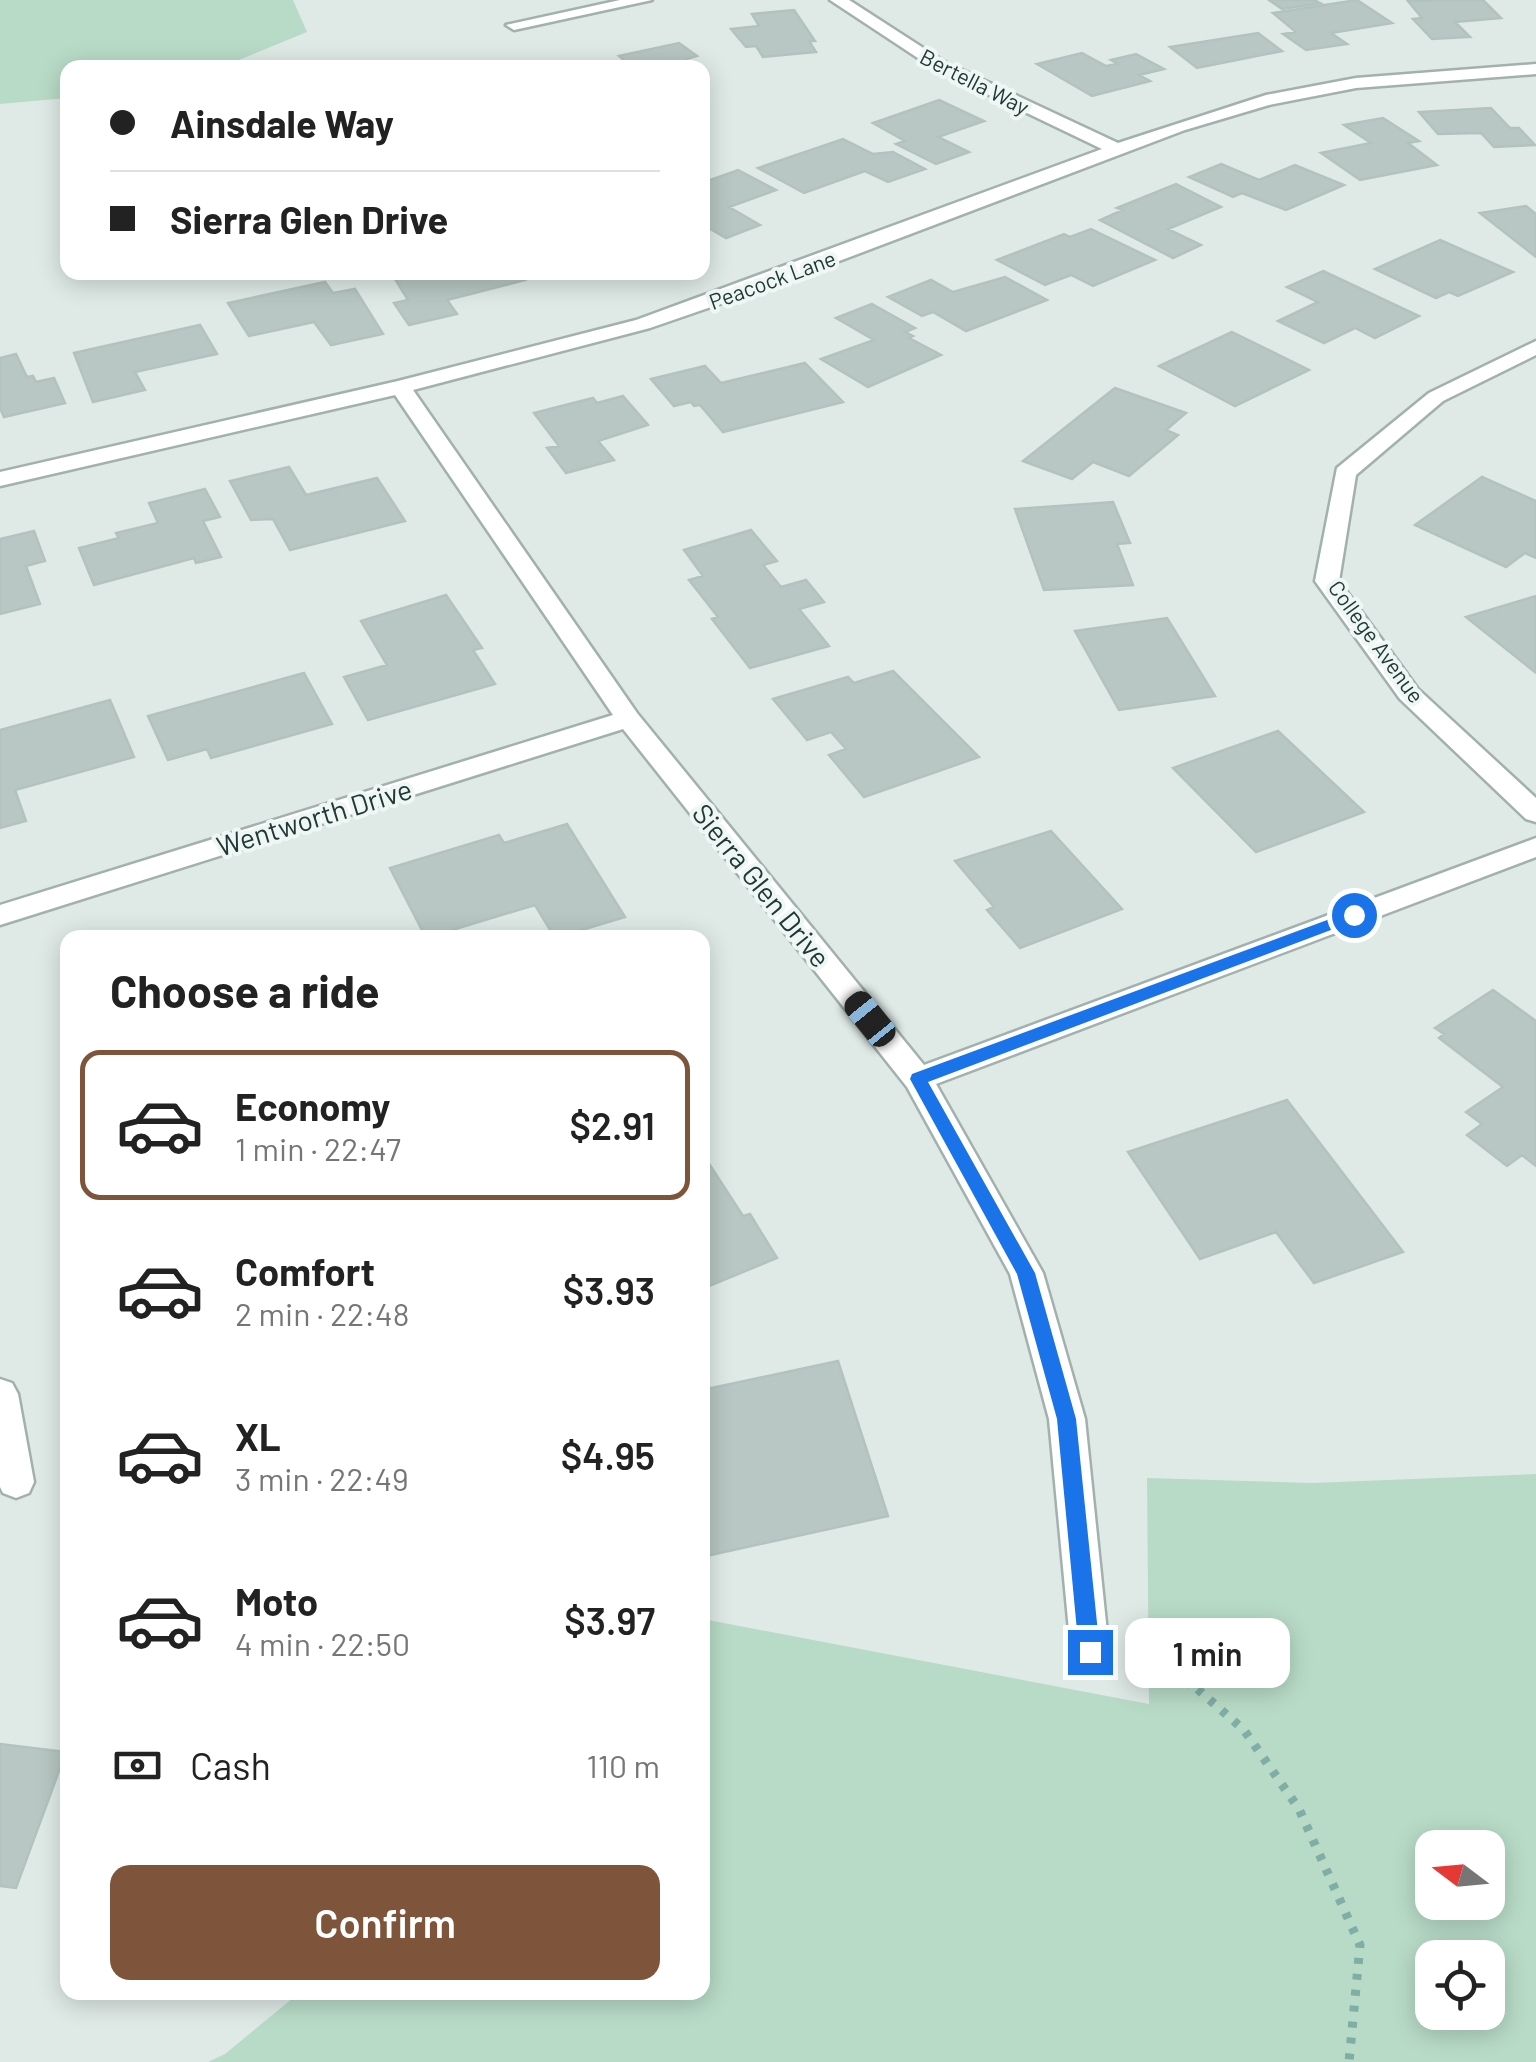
<!DOCTYPE html>
<meta charset="utf-8">
<style>
body{margin:0;font-family:Barlow,sans-serif;background:#f2f2f2;color:#222;height:100vh;display:flex;flex-direction:column;font-size:38px;white-space:nowrap}
*{box-sizing:border-box;margin:0}
p{font-size:32px;color:#767676}
.icon{flex:none;width:55px;height:55px;fill:none;stroke:currentColor;stroke-width:2;stroke-linecap:round;stroke-linejoin:round}
.map{position:relative;flex:1;overflow:hidden}
.details{position:absolute;left:60px;top:930px;width:650px;height:1070px;display:flex;flex-direction:column;background:#fff;border-radius:20px;box-shadow:0 5px 25px #0003}
.details>*{flex:none}
.guide{position:absolute;left:60px;top:60px;width:650px;height:220px;border-radius:20px;box-shadow:0 5px 25px #0003;display:grid;align-content:center;height:220px;padding:0 50px;background:#fff}
.needle{width:65px;rotate:286deg}
.buttons{position:absolute;left:1415px;top:1830px;display:grid;gap:20px}
.buttons a{display:grid;place-items:center;width:90px;height:90px;border-radius:20px;background:#fff;box-shadow:0 5px 25px #0003;font-size:50px}
.end{position:absolute;width:45px;height:45px;margin:-22px;border:12px solid #1a73e8;background:#fff;box-shadow:0 0 0 5px #fff}
.from{border-radius:50%}
.bubble{position:absolute;height:70px;border-radius:20px;background:#fff;box-shadow:0 5px 25px #0003;font-size:32px;font-weight:600;line-height:70px;text-align:center}
.car{position:absolute;width:30px;height:60px;margin:-30px -15px;border-radius:12px;box-shadow:0 0 8px 2px #0007;background:linear-gradient(#222 24%,#8ab4d8 0 40%,#222 0 76%,#8ab4d8 0 86%,#222 0)}
.guide b{display:flex;align-items:center;gap:35px;height:95px;font-size:38px}
.guide b+b{border-top:2px solid #e0e0e0}
.guide i{width:25px;height:25px;background:#222}
ul{padding:0;list-style:none}
li{display:flex;align-items:center;gap:30px;height:150px;margin:0 20px 15px;padding:0 30px;border:5px solid transparent;border-radius:20px}
li div{flex:1}
li b{display:block;font-size:38px}
li em{font-style:normal;font-weight:600}
li.selected{border-color:#7e553b}
li>.icon{width:90px;height:90px;stroke-width:1.5}
h2{padding:0 50px;font-size:45px;line-height:120px}
.pay{display:flex;align-items:center;gap:25px;height:110px;padding:0 50px;font-size:38px}
.pay p{margin-inline-start:auto}
.cta{display:flex;gap:20px;margin-top:auto;padding:20px 50px}
.cta a{flex:1;height:115px;border-radius:20px;background:#7e553b;color:#fff;font-size:40px;font-weight:600;line-height:115px;text-align:center}
.map>svg:first-child{display:block}
.green{fill:#b8dbc7;fill-rule:evenodd}
.building{fill:#b8c7c3;stroke:#b2c3bf;stroke-width:2.5}
.lines{fill:none;stroke-linecap:round;stroke-linejoin:round}
.street-casing{stroke:#a2b1ae;stroke-width:5}
.path{stroke:#80ada5;stroke-width:9;stroke-dasharray:6 10;stroke-linecap:butt}
.street{fill:#fff;fill-rule:evenodd}
.route{fill:#1a73e8}
.labels{text-anchor:middle;dominant-baseline:central;stroke-width:8;stroke-linejoin:round;paint-order:stroke}
.far-street-label{font-size:22px;fill:#213936;stroke:#eff7f4}
.street-label{font-size:28px;fill:#213936;stroke:#eff7f4}
</style>
<div class="map">
<svg width="1536" height="2062" viewBox="0 0 1536 2062">
<rect width="100%" height="100%" fill="#dfeae7"/>
<!-- green -->
<path class="green" d="M0,0H293L307,32L222,67L68,68L67,98L0,104Z
M1536,1474V2062H208L225,2054L299,1993L702,1992L703,1619L1149,1704L1147,1478L1312,1483ZM1432,1848H1488V1902H1432ZM1432,1958H1488V2012H1432Z"/>
<!-- building -->
<path class="building" d="M1269,0H1314L1320,3L1282,9Z
M1357,0L1392,23L1331,33L1347,44L1306,50L1283,34L1296,32L1273,13Z
M1483,0L1501,18L1455,22L1470,37L1432,39L1413,19L1422,18L1408,1Z
M794,10L815,41H809L816,52L763,57L756,46L746,47L731,29L759,26L752,14Z
M1258,33L1282,51L1197,68L1170,47Z
M679,43L697,56L686,59L699,68H633L619,56Z
M1082,53L1106,66L1118,64L1111,60L1136,54L1164,69L1139,75L1150,81L1092,96L1037,64Z
M939,100L984,121L938,137L969,152L936,164L896,144L905,141L873,123Z
M1491,108L1510,128H1519L1535,145L1494,147L1481,133L1438,134L1419,112Z
M1383,118L1419,141L1408,143L1437,165L1360,180L1321,153L1371,143L1344,125Z
M843,139L873,154L893,152L925,169L888,182L865,171L804,193L758,168Z
M1221,164L1259,180L1295,165L1344,185L1286,210L1242,193L1233,197L1189,177Z
M738,170L776,190L729,207L760,225L726,238L702,224V183Z
M1176,184L1221,207L1168,229L1201,245L1173,258L1100,220L1123,210L1117,208Z
M1526,206L1536,214V257L1480,213Z
M1091,229L1155,260L1093,286L1071,275L1045,285L997,260L1064,234L1070,237Z
M1440,240L1513,272L1458,296L1449,292L1436,298L1375,269Z
M1323,271L1419,316L1375,338L1355,328L1324,343L1278,321L1318,302L1287,287Z
M518,272L525,280L447,300L457,314L409,325L394,303L408,300L392,274Z
M1005,277L1047,300L966,331L933,312L922,316L888,297L931,280L953,292Z
M325,282L333,293L355,289L383,334L331,345L314,322L249,336L228,303Z
M872,304L915,328L905,332L913,336L909,338L941,355L868,387L821,359L874,340L836,318Z
M200,325L217,354L135,372L145,390L93,402L74,353Z
M1232,332L1309,370L1235,406L1159,366Z
M16,354L27,377L33,376L36,382L54,378L65,403L4,417L0,408V358Z
M805,363L843,402L723,432L700,405L694,406L691,402L674,406L651,379L705,366L721,383Z
M1115,388L1186,413L1166,430L1178,435L1129,476L1093,462L1072,479L1023,461Z
M623,396L648,425L598,441L614,460L566,473L547,448L559,446L534,413L593,398L597,403Z
M289,467L306,495L377,478L405,521L290,550L273,519L251,520L230,481Z
M1482,477L1536,501V558L1525,553L1506,567L1415,525Z
M205,489L220,517L203,521L221,557L196,563L194,558L94,585L79,548L119,538L116,533L158,523L149,503Z
M1113,502L1130,543L1117,544L1133,585L1044,590L1015,509Z
M751,530L777,561L763,565L781,587L806,580L824,602L799,609L829,646L750,668L712,619L718,617L689,580L703,576L684,550Z
M34,531L45,561L26,566L40,604L0,614V539Z
M446,595L482,648L473,650L495,684L368,720L344,677L387,665L361,621Z
M1536,596V673L1466,617Z
M1167,618L1215,696L1119,710L1075,631Z
M893,671L979,757L864,797L829,755L846,749L831,732L807,740L773,699L848,677L854,683Z
M304,673L332,724L211,758L207,749L168,760L148,716Z
M110,700L134,757L15,790L26,821L0,828V730Z
M1278,731L1364,812L1256,852L1173,768Z
M567,824L625,917L555,938L535,905L426,938L390,868L499,835L504,843Z
M1051,831L1122,909L1020,948L987,910L994,907L955,861Z
M1493,990L1536,1021V1166L1522,1155L1507,1166L1467,1135L1482,1124L1466,1112L1503,1087L1439,1038L1444,1034L1435,1028Z
M1287,1100L1403,1252L1314,1283L1276,1232L1200,1259L1128,1152Z
M702,1153L743,1216L750,1214L777,1258L702,1289Z
M838,1361L888,1516L702,1557V1390Z
M0,1744L66,1752L16,1888L0,1886Z"/>
<g class="lines">
<defs>
<path id="street" d="M620,0H652L514,30L506,25Z
M830,0H849L945,62L1118,143L1266,95L1356,78L1536,64V74L1356,88L1269,105L1185,130L789,280L650,328L413,390L637,713L924,1065L1536,838V857L936,1084L1043,1273L1085,1419L1109,1652L1104,1665L1090,1670L1076,1665L1071,1652L1049,1419L1010,1274L907,1087L623,729L0,925V905L613,715L395,395L0,486V472L398,381L636,320L1102,149L933,68Z
M1536,341V355L1443,401L1356,475L1339,581L1418,689L1536,798V822L1526,819L1400,699L1315,581L1337,468L1429,393Z
M0,1379L12,1383L18,1394L34,1482L29,1493L16,1498L3,1493L0,1487Z"/>
</defs>
<!-- street casing -->
<use href="#street" class="street-casing"/>
<!-- path -->
<path class="path" d="M1138,1667L1194,1686L1244,1730L1299,1809L1360,1945L1349,2062"/>
<!-- street -->
<use href="#street" class="street"/>
</g>
<!-- route -->
<path class="route" d="M1354,910L1360,911V919L928,1082L1035,1273L1076,1419L1100,1652L1090,1662L1079,1652L1057,1419L1017,1274L910,1079L912,1074Z"/>
<g class="labels">
<!-- far-street labels -->
<g class="far-street-label">
<text transform="translate(975 81) rotate(27)">Bertella Way</text>
<text transform="translate(772 279) rotate(-20)">Peacock Lane</text>
<text transform="translate(1377 641) rotate(54)">College Avenue</text>
</g>
<!-- street labels -->
<g class="street-label">
<text transform="translate(314 817) rotate(-17)">Wentworth Drive</text>
<text transform="translate(762 885) rotate(51)">Sierra Glen Drive</text>
</g>
</g>
</svg>
<div class="buttons">
<a><svg class="needle" viewBox="-14 -14 28 28"><path d="M0-13l5 13h-10z" fill="#e53935"/><path d="M0 13l5-13h-10z" fill="#767676"/></svg></a>
<a><svg class="icon" aria-label="locate" viewBox="0 0 24 24"><circle cx="12" cy="12" r="6"/><path d="M12 2v4M12 18v4M2 12h4M18 12h4"/></svg></a>
</div>
<i class="end from" style="left:1354px;top:915px"></i>
<i class="end" style="left:1090px;top:1652px"></i>
<div class="bubble" style="left:1125px;top:1618px;width:165px">1 min</div>
<i class="car" style="left:870px;top:1019px;rotate:321deg"></i>
<div class="guide">
<b><i class="from"></i>Ainsdale Way</b>
<b><i></i>Sierra Glen Drive</b>
</div>
<section class="details">
<h2>Choose a ride</h2>
<ul>
<li class="selected"><svg class="icon" aria-label="car" viewBox="0 0 24 24"><path d="M5 17H2v-5l4-1 3-4h7l3 4 3 1v5h-3M9 17h6M6 11h13"/><circle cx="7" cy="17" r="2"/><circle cx="17" cy="17" r="2"/></svg><div><b>Economy</b><p>1 min · 22:47</p></div><em>$2.91</em></li>
<li><svg class="icon" aria-label="car" viewBox="0 0 24 24"><path d="M5 17H2v-5l4-1 3-4h7l3 4 3 1v5h-3M9 17h6M6 11h13"/><circle cx="7" cy="17" r="2"/><circle cx="17" cy="17" r="2"/></svg><div><b>Comfort</b><p>2 min · 22:48</p></div><em>$3.93</em></li>
<li><svg class="icon" aria-label="car" viewBox="0 0 24 24"><path d="M5 17H2v-5l4-1 3-4h7l3 4 3 1v5h-3M9 17h6M6 11h13"/><circle cx="7" cy="17" r="2"/><circle cx="17" cy="17" r="2"/></svg><div><b>XL</b><p>3 min · 22:49</p></div><em>$4.95</em></li>
<li><svg class="icon" aria-label="car" viewBox="0 0 24 24"><path d="M5 17H2v-5l4-1 3-4h7l3 4 3 1v5h-3M9 17h6M6 11h13"/><circle cx="7" cy="17" r="2"/><circle cx="17" cy="17" r="2"/></svg><div><b>Moto</b><p>4 min · 22:50</p></div><em>$3.97</em></li>
</ul>
<div class="pay"><svg class="icon" aria-label="cash" viewBox="0 0 24 24"><path d="M3 7h18v10H3z"/><circle cx="12" cy="12" r="2"/></svg>Cash<p>110 m</p></div>
<div class="cta"><a>Confirm</a></div>
</section>
</div>
